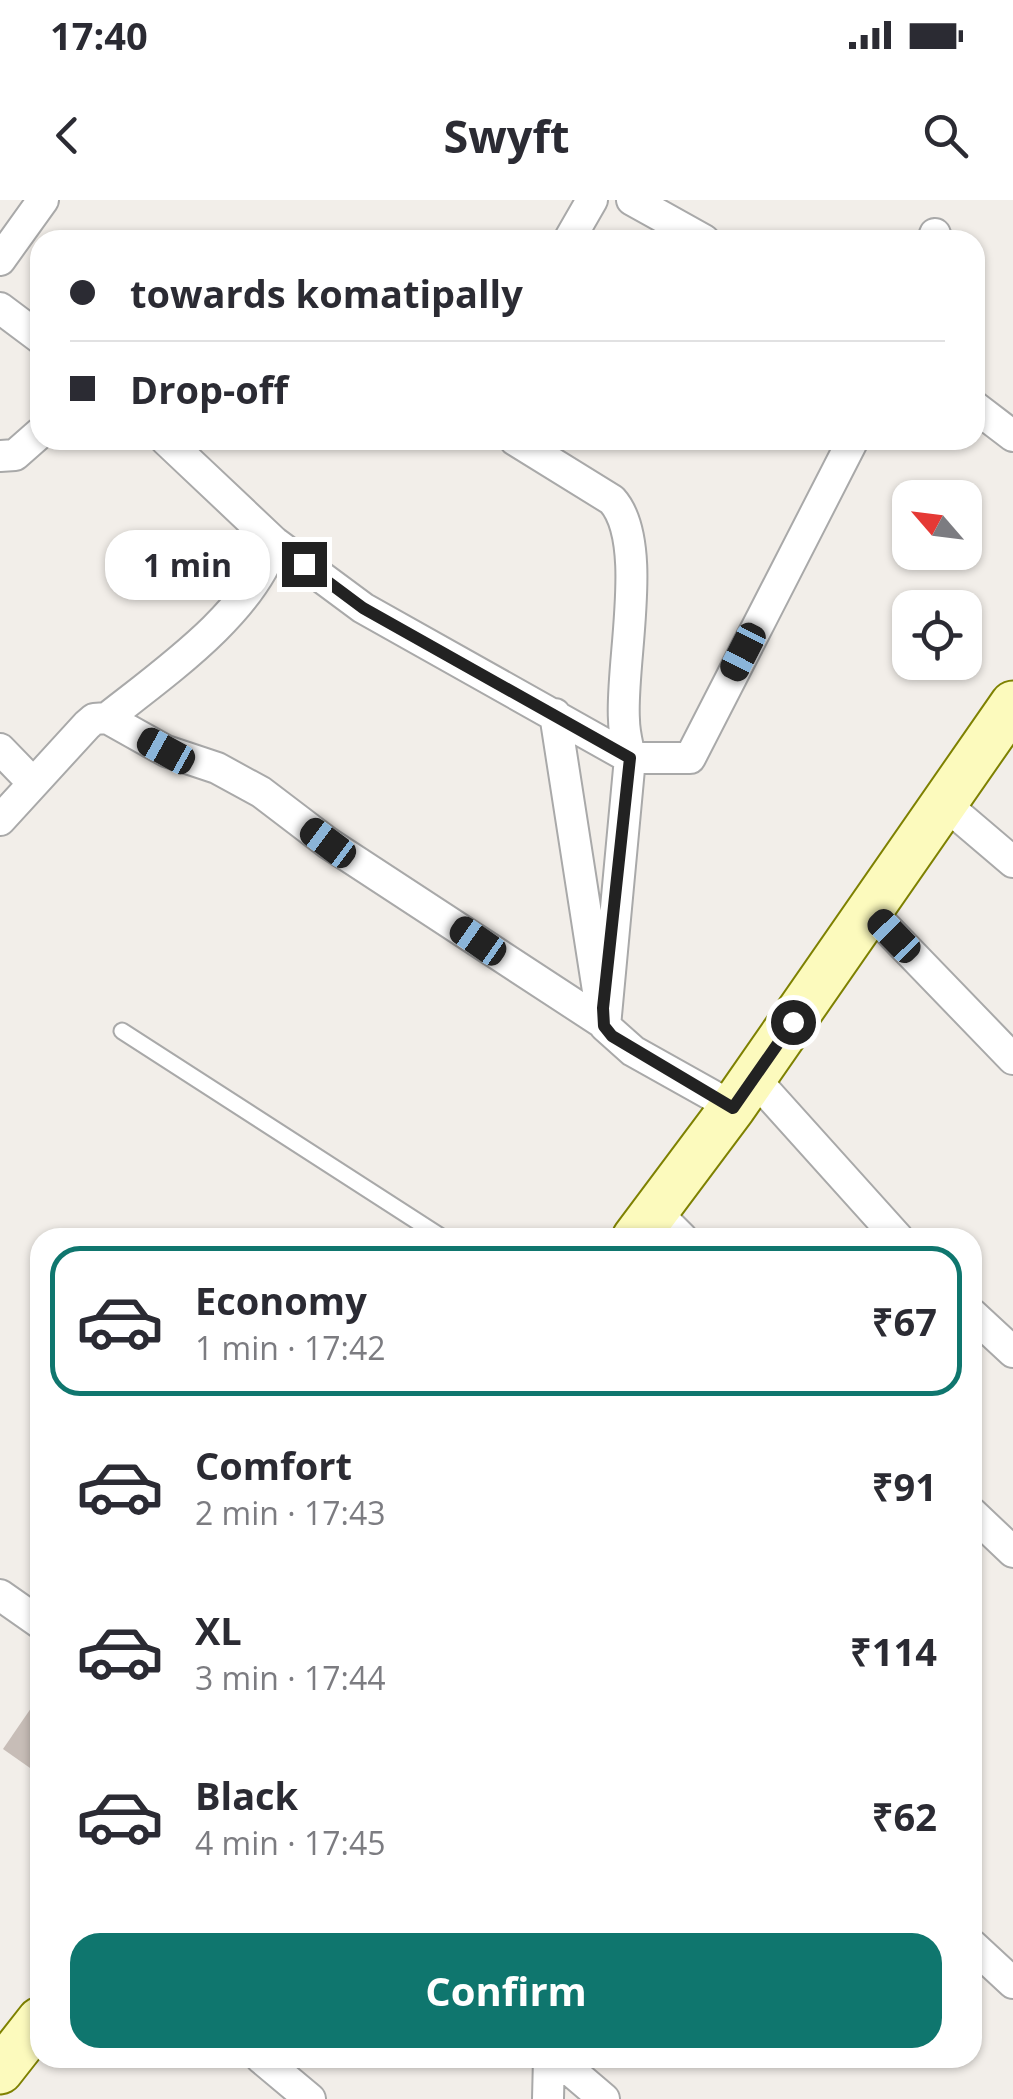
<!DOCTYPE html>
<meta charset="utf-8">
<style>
body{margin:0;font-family:"Open Sans",sans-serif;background:#f2f2f3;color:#2b2b33;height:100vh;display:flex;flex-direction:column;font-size:38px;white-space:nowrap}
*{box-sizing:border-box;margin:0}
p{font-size:32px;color:#7c7c81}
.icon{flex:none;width:55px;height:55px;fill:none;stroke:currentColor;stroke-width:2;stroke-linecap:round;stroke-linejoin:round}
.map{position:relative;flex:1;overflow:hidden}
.drawer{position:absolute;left:30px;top:1028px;width:952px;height:840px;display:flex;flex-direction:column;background:#fff;border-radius:30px;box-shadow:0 2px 8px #0004}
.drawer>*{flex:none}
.guide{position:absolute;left:30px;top:30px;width:955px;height:220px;border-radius:30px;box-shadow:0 2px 8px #0004;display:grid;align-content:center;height:220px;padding:0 40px;background:#fff}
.needle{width:65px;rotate:298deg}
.fabs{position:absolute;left:892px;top:280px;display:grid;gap:20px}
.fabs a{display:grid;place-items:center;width:90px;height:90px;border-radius:20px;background:#fff;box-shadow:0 2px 8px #0004;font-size:50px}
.end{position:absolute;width:45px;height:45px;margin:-22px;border:12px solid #222;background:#fff;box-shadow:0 0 0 5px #fff}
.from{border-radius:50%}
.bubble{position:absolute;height:70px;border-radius:30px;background:#fff;box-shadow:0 2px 8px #0004;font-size:32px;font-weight:700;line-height:70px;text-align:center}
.car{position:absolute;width:30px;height:60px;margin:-30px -15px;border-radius:12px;box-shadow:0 0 8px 2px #0007;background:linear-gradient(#222 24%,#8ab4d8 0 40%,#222 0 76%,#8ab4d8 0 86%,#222 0)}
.guide b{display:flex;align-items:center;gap:35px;height:95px;font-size:38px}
.guide b+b{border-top:2px solid #e1e1e2}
.guide i{width:25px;height:25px;background:#2b2b33}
ul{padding:18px 0 0;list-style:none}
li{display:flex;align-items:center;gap:30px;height:150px;margin:0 20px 15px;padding:0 20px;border:5px solid transparent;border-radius:30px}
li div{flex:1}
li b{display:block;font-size:38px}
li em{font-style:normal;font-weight:700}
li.active{border-color:#0f766e}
li>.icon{width:90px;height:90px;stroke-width:1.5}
.cta{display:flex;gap:20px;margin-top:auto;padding:20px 40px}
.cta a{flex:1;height:115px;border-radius:30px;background:#0f766e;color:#fff;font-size:40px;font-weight:700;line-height:115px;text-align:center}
.status{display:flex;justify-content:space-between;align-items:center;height:70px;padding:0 50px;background:#fff;direction:ltr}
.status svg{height:28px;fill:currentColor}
header{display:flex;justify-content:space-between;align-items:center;height:130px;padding:0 40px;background:#fff;font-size:45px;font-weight:700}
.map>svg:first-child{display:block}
.building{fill:#c7bdb7}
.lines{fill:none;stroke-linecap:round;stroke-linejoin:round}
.lane-casing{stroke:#a9a9a9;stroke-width:19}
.street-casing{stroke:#a9a9a9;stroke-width:34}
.secondary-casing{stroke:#7e8101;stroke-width:49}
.lane{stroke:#fff;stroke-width:15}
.street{stroke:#fff;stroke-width:30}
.secondary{stroke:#fcfabd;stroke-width:45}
.route{stroke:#222;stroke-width:12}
</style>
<div class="status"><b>17:40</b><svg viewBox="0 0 49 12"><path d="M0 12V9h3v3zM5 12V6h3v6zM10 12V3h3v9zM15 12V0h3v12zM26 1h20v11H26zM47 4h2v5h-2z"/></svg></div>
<header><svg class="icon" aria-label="back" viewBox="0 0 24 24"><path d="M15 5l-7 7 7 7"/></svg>Swyft<svg class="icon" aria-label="search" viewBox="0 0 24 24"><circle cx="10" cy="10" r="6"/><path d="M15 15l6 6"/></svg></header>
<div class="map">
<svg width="1013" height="1899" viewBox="0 0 1013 1899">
<rect width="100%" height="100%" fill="#f2eee9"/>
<!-- building -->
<path class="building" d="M40,1495V1575L3,1549Z"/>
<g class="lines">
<defs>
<path id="lane" d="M122,831L443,1038"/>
<path id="street" d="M632,0L704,40
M569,40L592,0
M933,40L935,34
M0,60L43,0
M0,108L40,138
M975,207L1013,236
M166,240L274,342L363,408L630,558H690L853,240
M515,240L612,300C650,342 620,464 624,520C624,533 628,546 630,558L605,826L633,851L733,907
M0,256L15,255L40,233
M107,518C164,473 252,412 274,342
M0,549L32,582
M946,605L1013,662
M0,620L87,525L94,519L107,518L166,551L217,568L261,592L328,643L603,823L555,514
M871,712L1013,859
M754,878L898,1038
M655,1011L682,1038
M972,1114L1013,1152
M972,1313L1013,1352
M0,1395L40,1423
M972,1745L1013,1783
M261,1858L310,1899
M556,1858L604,1899
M548,1899L549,1858"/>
<path id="secondary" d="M635,1038L733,907L1013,504
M0,1871L40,1820"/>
</defs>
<!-- lane casing -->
<use href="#lane" class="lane-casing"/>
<!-- street casing -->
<use href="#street" class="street-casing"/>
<!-- secondary casing -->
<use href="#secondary" class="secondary-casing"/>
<!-- lane -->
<use href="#lane" class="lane"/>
<!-- street -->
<use href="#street" class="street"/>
<!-- secondary -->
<use href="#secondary" class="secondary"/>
</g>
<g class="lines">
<!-- route -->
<path class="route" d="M304,364L363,408L630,558L603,808L604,826L612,836L733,908L793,822"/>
</g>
</svg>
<div class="fabs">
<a><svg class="needle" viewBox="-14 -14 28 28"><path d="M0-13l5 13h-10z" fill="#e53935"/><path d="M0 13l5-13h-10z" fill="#7c7c81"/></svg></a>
<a><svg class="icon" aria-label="locate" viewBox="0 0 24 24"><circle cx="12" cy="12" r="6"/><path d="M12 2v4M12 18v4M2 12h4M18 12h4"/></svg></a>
</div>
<i class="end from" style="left:793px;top:822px"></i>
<i class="end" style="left:304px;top:364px"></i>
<div class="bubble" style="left:105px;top:330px;width:165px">1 min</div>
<i class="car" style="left:743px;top:452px;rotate:207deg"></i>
<i class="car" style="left:166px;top:551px;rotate:299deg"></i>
<i class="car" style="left:328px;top:643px;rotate:307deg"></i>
<i class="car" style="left:894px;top:736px;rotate:316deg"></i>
<i class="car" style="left:478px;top:741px;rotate:305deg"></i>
<div class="guide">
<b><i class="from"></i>towards komatipally</b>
<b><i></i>Drop-off</b>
</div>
<section class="drawer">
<ul>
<li class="active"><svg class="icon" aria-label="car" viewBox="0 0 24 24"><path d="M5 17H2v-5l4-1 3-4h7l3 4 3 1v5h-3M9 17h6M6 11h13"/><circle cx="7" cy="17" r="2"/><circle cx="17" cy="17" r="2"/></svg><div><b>Economy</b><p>1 min · 17:42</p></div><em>₹67</em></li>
<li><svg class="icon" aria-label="car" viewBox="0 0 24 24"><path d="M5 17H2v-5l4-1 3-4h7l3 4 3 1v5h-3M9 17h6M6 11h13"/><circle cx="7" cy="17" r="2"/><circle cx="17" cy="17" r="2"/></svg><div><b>Comfort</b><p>2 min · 17:43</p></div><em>₹91</em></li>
<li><svg class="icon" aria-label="car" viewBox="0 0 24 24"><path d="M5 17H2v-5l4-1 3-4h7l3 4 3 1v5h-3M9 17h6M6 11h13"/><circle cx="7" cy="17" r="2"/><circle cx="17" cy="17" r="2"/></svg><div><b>XL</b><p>3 min · 17:44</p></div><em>₹114</em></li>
<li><svg class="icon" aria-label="car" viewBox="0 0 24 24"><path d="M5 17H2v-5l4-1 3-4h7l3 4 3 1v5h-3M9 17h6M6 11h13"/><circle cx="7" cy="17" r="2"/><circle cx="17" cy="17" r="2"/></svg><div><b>Black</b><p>4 min · 17:45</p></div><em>₹62</em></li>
</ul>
<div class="cta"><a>Confirm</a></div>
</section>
</div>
